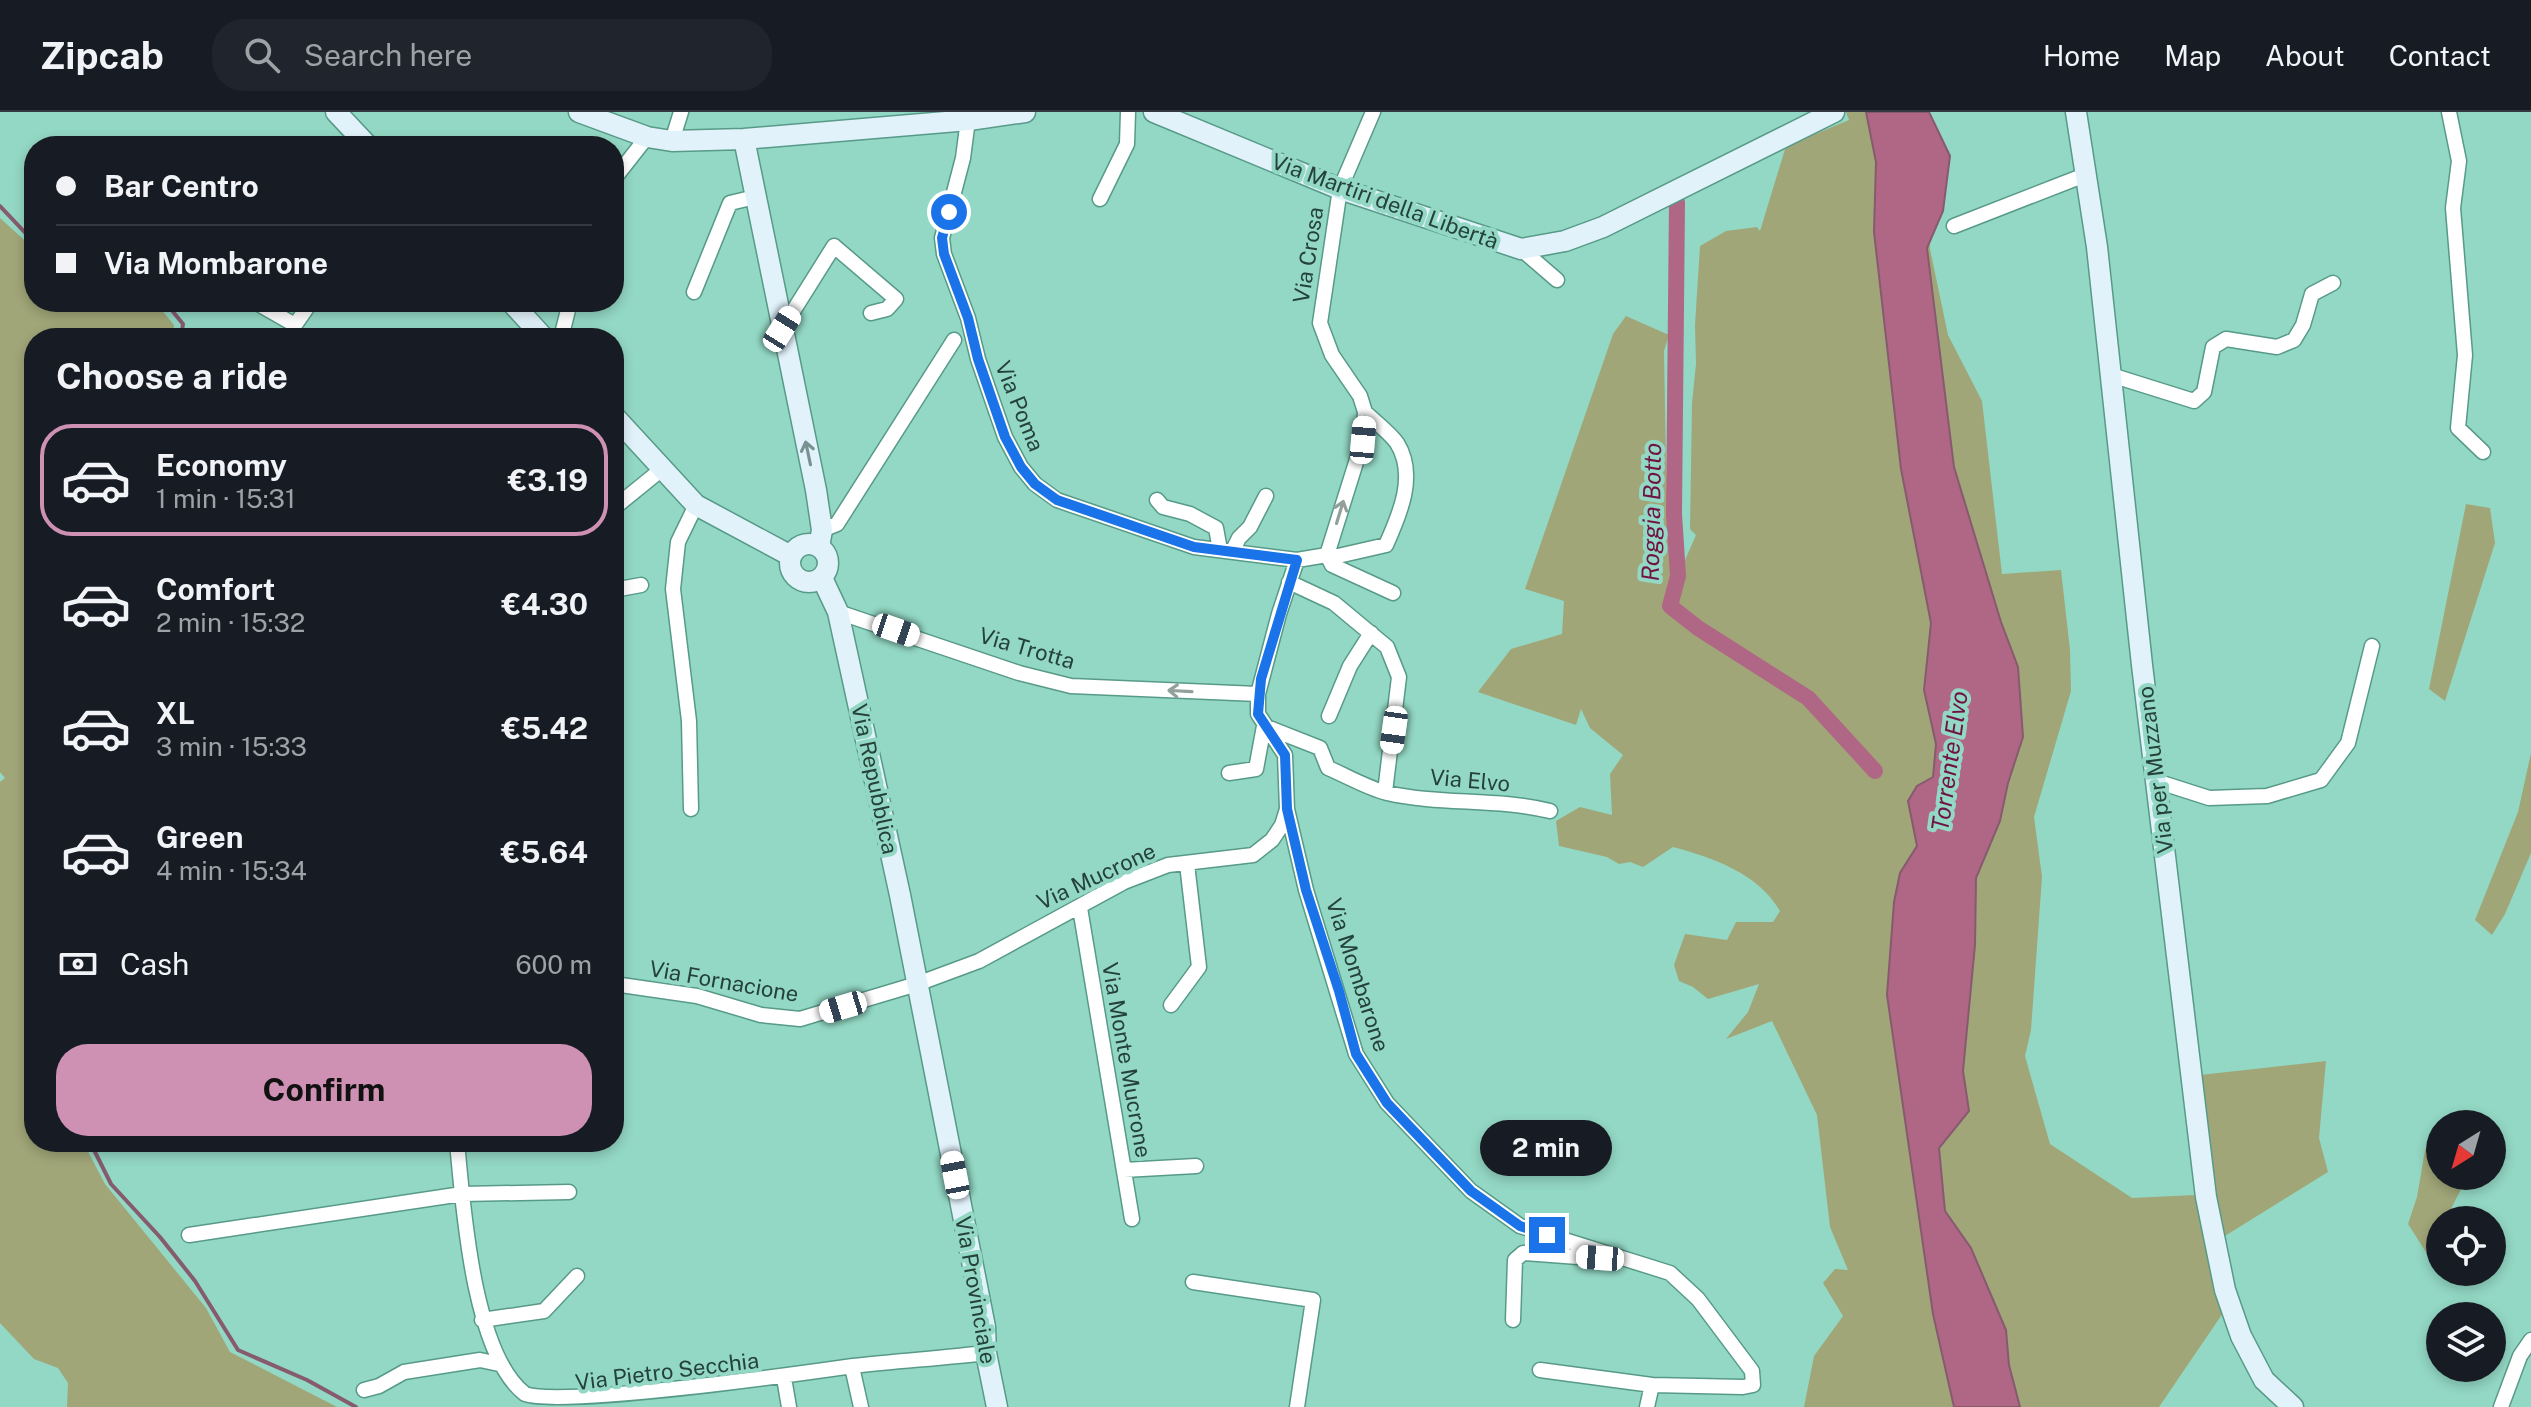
<!DOCTYPE html>
<meta charset="utf-8">
<style>
body{margin:0;font-family:"Public Sans",sans-serif;background:#20242c;color:#f1f3f6;height:100vh;display:flex;flex-direction:column;font-size:30px;white-space:nowrap}
*{box-sizing:border-box;margin:0}
p{font-size:26px;color:#9ea1a6}
.icon{flex:none;width:44px;height:44px;fill:none;stroke:currentColor;stroke-width:2;stroke-linecap:round;stroke-linejoin:round}
.map{position:relative;flex:1;overflow:hidden}
.side{position:absolute;left:24px;top:216px;width:600px;height:824px;display:flex;flex-direction:column;background:#171b24;border-radius:32px;box-shadow:0 4px 12px #0003}
.side>*{flex:none}
.guide{position:absolute;left:24px;top:24px;width:600px;height:176px;border-radius:32px;box-shadow:0 4px 12px #0003;display:grid;align-content:center;height:176px;padding:0 32px;background:#171b24}
.needle{width:52px;rotate:217deg}
.fabs{position:absolute;left:2426px;top:998px;display:grid;gap:16px}
.fabs a{display:grid;place-items:center;width:80px;height:80px;border-radius:50%;background:#171b24;box-shadow:0 4px 12px #0003;font-size:40px}
.end{position:absolute;width:36px;height:36px;margin:-18px;border:10px solid #1a73e8;background:#fff;box-shadow:0 0 0 4px #fff}
.from{border-radius:50%}
.bubble{position:absolute;height:56px;border-radius:28px;background:#171b24;box-shadow:0 4px 12px #0003;font-size:26px;font-weight:700;line-height:56px;text-align:center}
.car{position:absolute;width:24px;height:48px;margin:-24px -12px;border-radius:10px;box-shadow:0 0 6px 2px #0007;background:linear-gradient(#fff 24%,#345 0 40%,#fff 0 76%,#345 0 86%,#fff 0)}
.guide b{display:flex;align-items:center;gap:28px;height:76px;font-size:30px}
.guide b+b{border-top:2px solid #363941}
.guide i{width:20px;height:20px;background:#f1f3f6}
ul{padding:0;list-style:none}
li{display:flex;align-items:center;gap:24px;height:112px;margin:0 16px 12px;padding:0 16px;border:4px solid transparent;border-radius:32px}
li div{flex:1}
li b{display:block;font-size:30px}
li em{font-style:normal;font-weight:700}
li.selected{border-color:#ce91b4}
li>.icon{width:72px;height:72px;stroke-width:1.5}
h2{padding:0 32px;font-size:36px;line-height:96px}
.pay{display:flex;align-items:center;gap:20px;height:88px;padding:0 32px;font-size:30px}
.pay p{margin-inline-start:auto}
.action{display:flex;gap:16px;margin-top:auto;padding:16px 32px}
.action a{flex:1;height:92px;border-radius:32px;background:#ce91b4;color:#111;font-size:32px;font-weight:700;line-height:92px;text-align:center}
header{display:flex;align-items:center;gap:48px;box-sizing:border-box;height:112px;padding:0 40px;background:#171b24;border-bottom:2px solid #363941}
header strong{font-size:38px}
nav{display:flex;gap:44px;margin-inline-start:auto;font-size:28px}
.search{width:560px;height:72px;background:#20242c;display:flex;align-items:center;gap:20px;box-sizing:border-box;padding:0 28px;border-radius:32px;color:#9ea1a6;font-size:30px}
.map>svg:first-child{display:block}
.green{fill:#a0a678}
.water{fill:#b06685;stroke:#865b6e;stroke-width:2}
.lines{fill:none;stroke-linecap:round;stroke-linejoin:round}
.stream{stroke:#865b6e;stroke-width:4}
.canal{stroke:#b06685;stroke-width:16}
.street-casing{stroke:#579a88;stroke-width:17}
.secondary-casing{stroke:#579a88;stroke-width:23}
.street{stroke:#fff;stroke-width:14}
.secondary{stroke:#e2f2fb;stroke-width:20}
.oneway{stroke:#7a9191}
.oneway2{stroke:#92a09c}
.route{stroke:#1a73e8;stroke-width:10}
.labels{text-anchor:middle;dominant-baseline:central;stroke-width:8;stroke-linejoin:round;paint-order:stroke}
.street-label{font-size:22px;fill:#25423a;stroke:#93d8c4}
.water-label{font-size:24px;font-style:italic;fill:#701343;stroke:#93d8c4}
</style>
<header>
<strong>Zipcab</strong>
<div class="search"><svg class="icon" aria-label="search" viewBox="0 0 24 24"><circle cx="10" cy="10" r="6"/><path d="M15 15l6 6"/></svg>Search here</div>
<nav><a>Home</a><a>Map</a><a>About</a><a>Contact</a></nav>
</header>
<div class="map">
<svg width="2531" height="1295" viewBox="0 0 2531 1295">
<rect width="100%" height="100%" fill="#93d8c4"/>
<!-- green -->
<path class="green" d="M1846,0H1921L1930,137L1948,223L1982,289L2002,462L2061,458L2070,538L2071,579L2034,705L2042,765L2031,918L2025,944L2050,1032L2132,1086L2195,1083L2223,1201L2159,1295H1804L1814,1244L1843,1204L1823,1171L1835,1157L1848,1158L1830,1115L1817,1003L1772,909L1726,927L1748,900L1759,872L1708,887L1693,875L1679,869L1674,853L1685,822L1727,828L1736,810H1773L1780,799C1758,761 1713,746 1673,735L1643,755L1630,750L1619,752L1607,745L1559,734L1556,709L1580,695L1612,703L1610,662L1623,643L1590,616L1581,597L1576,613L1478,580L1511,537L1562,522L1564,489L1525,477L1613,222L1626,204L1669,223L1664,239L1667,404L1671,466L1668,495L1697,518L1750,551V547L1676,495L1678,464L1696,423L1690,417L1692,291L1696,252L1695,213L1700,134L1726,119L1757,115L1760,119L1786,34L1849,8Z
M0,106L34,137V190H155L174,213L173,226H34V1030H83L105,1072L206,1196L230,1240L337,1295H67L68,1271L58,1256L34,1247L0,1211V670L5,666L0,660Z
M2466,392L2490,396L2495,431L2445,589L2429,577Z
M2531,641V741L2505,802L2492,823L2475,808L2518,700Z
M2326,949L2319,1026L2328,1060L2220,1127L2200,963Z
M2438,1019L2440,1064H2468L2445,1108H2440V1122L2431,1148L2408,1112L2417,1085L2425,1038Z"/>
<!-- water -->
<path class="water" d="M1866,0H1929L1950,44L1943,99L1927,136L1954,355L2001,510L2018,555L2023,625L2008,671L2000,709L1976,766L1975,833L1963,959L1969,999L1939,1036L1945,1099L1971,1136L2006,1218L2009,1253L2020,1295H1954L1933,1202L1887,883L1894,790L1900,761L1917,734L1908,689L1917,674L1933,665L1936,632L1924,578L1931,511L1901,357L1874,120L1876,50Z"/>
<g class="lines">
<!-- stream -->
<path class="stream" d="M0,94L34,130
M165,190L183,212L181,226
M90,1030L111,1072L160,1125L195,1169L238,1238L307,1268L356,1295"/>
<!-- canal -->
<path class="canal" d="M1677,90L1674,402L1678,464L1670,494L1698,516L1808,586L1875,659"/>
<defs>
<path id="street" d="M969,0L963,46L942,126L944,142L968,206L978,247L1005,325L1021,355L1035,372L1057,388L1194,435L1297,448L1327,443L1363,328L1365,300L1360,284L1332,243L1320,211L1340,77L1373,0
M2449,0L2459,49L2453,96L2465,243L2458,316L2483,340
M672,29L681,0
M614,67L647,25
M1100,87L1127,32L1128,0
M1954,114L2085,63
M1521,137L1557,168
M694,180L730,91L755,85
M255,190L295,213
M782,217L834,134L896,187L887,197L871,201
M286,226L311,190
M561,226L570,190
M2111,263L2194,289L2204,280L2213,235L2226,227L2277,235L2294,228L2303,213L2312,182L2333,171
M1157,388L1163,395L1190,402L1216,416L1220,438
M614,396L662,357
M822,418L837,412L954,228
M1233,438L1239,426L1250,415L1266,384
M1327,443L1338,444L1386,433C1400,402 1417,363 1397,331C1389,320 1375,310 1365,300
M1327,443L1332,453L1393,481
M1289,470L1334,491L1387,535L1399,565L1385,680
M614,478L641,473
M838,500L1019,561L1071,574L1258,582
M1329,604L1350,554L1371,521
M1264,614L1320,636L1328,656C1347,664 1367,676 1387,681C1440,693 1497,686 1550,699
M1229,661L1256,657L1264,614
M2156,669L2209,686L2267,684L2321,668L2348,631L2372,534
M691,697L689,609L673,477L678,430L696,393
M1287,697L1306,778L1356,942L1387,991L1471,1079L1520,1114L1670,1161L1698,1187L1752,1259L1753,1273L1743,1275L1652,1273L1540,1258
M1080,796L1132,1107
M614,872L697,884L761,903L800,907L917,872L979,849L1124,770L1168,753L1253,743L1272,728L1282,713L1287,697L1285,643L1258,602V582L1279,502L1297,448
M1171,893L1199,855L1187,752
M457,1030C463,1094 473,1242 525,1282C563,1295 797,1262 853,1254C898,1249 942,1246 986,1241
M1124,1058L1196,1054
M189,1123L462,1082L569,1080
M1193,1170L1313,1188L1297,1295
M482,1208L544,1199L577,1164
M1513,1208L1515,1148L1523,1141L1605,1147
M852,1255L861,1295
M784,1266L789,1295
M364,1278L379,1274L404,1260L480,1248L499,1252
M1647,1295L1652,1273
M2501,1295L2520,1244L2531,1228"/>
<path id="secondary" d="M336,0L368,34
M579,0L647,25L672,29L744,27L969,8L1025,0
M1154,0L1340,77L1521,137L1565,129L1603,115L1834,0
M2076,0L2097,135L2142,553L2206,1085L2225,1178L2241,1224L2264,1268L2293,1295
M744,27L816,378L822,418L819,435
M511,190L544,226
M614,304L696,393L791,444
M790 451a19 19 0 1 1 38 0a19 19 0 1 1-38 0Z
M822,466L838,500L900,783L985,1215L986,1241L997,1295"/>
</defs>
<!-- street casing -->
<use href="#street" class="street-casing"/>
<!-- secondary casing -->
<use href="#secondary" class="secondary-casing"/>
<!-- street -->
<use href="#street" class="street"/>
<!-- secondary -->
<use href="#secondary" class="secondary"/>
</g>
<!-- one-way arrows -->
<defs><path id="oneway-shaft" d="M-6 0H5M1.5-3L5.5 0L1.5 3" fill="none" stroke-width="1.6" stroke-linecap="round" stroke-linejoin="round" transform="scale(2)"/></defs>
<use class="oneway" href="#oneway-shaft" transform="translate(808 341) rotate(-102)"/>
<g class="oneway2">
<use href="#oneway-shaft" transform="translate(1340 400) rotate(-73)"/>
<use href="#oneway-shaft" transform="translate(1180 579) rotate(-177)"/>
</g>
<g class="lines">
<!-- route -->
<path class="route" d="M949,100L942,126L944,142L968,206L978,247L1005,325L1021,355L1035,372L1057,388L1194,435L1297,448L1261,567L1258,602L1285,643L1287,697L1306,778L1339,879L1356,942L1387,991L1471,1079L1520,1114L1547,1123"/>
</g>
<g class="labels">
<!-- street labels -->
<g class="street-label">
<text transform="translate(1385 89) rotate(20)">Via Martiri della Libertà</text>
<text transform="translate(1308 143) rotate(-81)">Via Crosa</text>
<text transform="translate(1020 294) rotate(68)">Via Poma</text>
<text transform="translate(1027 536) rotate(16)">Via Trotta</text>
<text transform="translate(2155 658) rotate(-97)">Via per Muzzano</text>
<text transform="translate(875 667) rotate(78)">Via Repubblica</text>
<text transform="translate(1470 668) rotate(5)">Via Elvo</text>
<text transform="translate(1096 764) rotate(-25)">Via Mucrone</text>
<text transform="translate(1358 863) rotate(72)">Via Mombarone</text>
<text transform="translate(724 869) rotate(10)">Via Fornacione</text>
<text transform="translate(1127 948) rotate(80)">Via Monte Mucrone</text>
<text transform="translate(976 1178) rotate(80)">Via Provinciale</text>
<text transform="translate(667 1259) rotate(-7)">Via Pietro Secchia</text>
</g>
<!-- water labels -->
<g class="water-label">
<text transform="translate(1651 400) rotate(-89)">Roggia Botto</text>
<text transform="translate(1949 649) rotate(-82)">Torrente Elvo</text>
</g>
</g>
</svg>
<div class="fabs">
<a><svg class="needle" viewBox="-14 -14 28 28"><path d="M0-13l5 13h-10z" fill="#e53935"/><path d="M0 13l5-13h-10z" fill="#9ea1a6"/></svg></a>
<a><svg class="icon" aria-label="locate" viewBox="0 0 24 24"><circle cx="12" cy="12" r="6"/><path d="M12 2v4M12 18v4M2 12h4M18 12h4"/></svg></a>
<a><svg class="icon" aria-label="layers" viewBox="0 0 24 24"><path d="M12 4l9 5-9 5-9-5zM3 14l9 5 9-5"/></svg></a>
</div>
<i class="end from" style="left:949px;top:100px"></i>
<i class="end" style="left:1547px;top:1123px"></i>
<div class="bubble" style="left:1480px;top:1008px;width:132px">2 min</div>
<i class="car" style="left:782px;top:217px;rotate:32deg"></i>
<i class="car" style="left:1363px;top:328px;rotate:5deg"></i>
<i class="car" style="left:896px;top:518px;rotate:109deg"></i>
<i class="car" style="left:1394px;top:618px;rotate:188deg"></i>
<i class="car" style="left:843px;top:895px;rotate:253deg"></i>
<i class="car" style="left:955px;top:1063px;rotate:349deg"></i>
<i class="car" style="left:1600px;top:1146px;rotate:274deg"></i>
<div class="guide">
<b><i class="from"></i>Bar Centro</b>
<b><i></i>Via Mombarone</b>
</div>
<section class="side">
<h2>Choose a ride</h2>
<ul>
<li class="selected"><svg class="icon" aria-label="car" viewBox="0 0 24 24"><path d="M5 17H2v-5l4-1 3-4h7l3 4 3 1v5h-3M9 17h6M6 11h13"/><circle cx="7" cy="17" r="2"/><circle cx="17" cy="17" r="2"/></svg><div><b>Economy</b><p>1 min · 15:31</p></div><em>€3.19</em></li>
<li><svg class="icon" aria-label="car" viewBox="0 0 24 24"><path d="M5 17H2v-5l4-1 3-4h7l3 4 3 1v5h-3M9 17h6M6 11h13"/><circle cx="7" cy="17" r="2"/><circle cx="17" cy="17" r="2"/></svg><div><b>Comfort</b><p>2 min · 15:32</p></div><em>€4.30</em></li>
<li><svg class="icon" aria-label="car" viewBox="0 0 24 24"><path d="M5 17H2v-5l4-1 3-4h7l3 4 3 1v5h-3M9 17h6M6 11h13"/><circle cx="7" cy="17" r="2"/><circle cx="17" cy="17" r="2"/></svg><div><b>XL</b><p>3 min · 15:33</p></div><em>€5.42</em></li>
<li><svg class="icon" aria-label="car" viewBox="0 0 24 24"><path d="M5 17H2v-5l4-1 3-4h7l3 4 3 1v5h-3M9 17h6M6 11h13"/><circle cx="7" cy="17" r="2"/><circle cx="17" cy="17" r="2"/></svg><div><b>Green</b><p>4 min · 15:34</p></div><em>€5.64</em></li>
</ul>
<div class="pay"><svg class="icon" aria-label="cash" viewBox="0 0 24 24"><path d="M3 7h18v10H3z"/><circle cx="12" cy="12" r="2"/></svg>Cash<p>600 m</p></div>
<div class="action"><a>Confirm</a></div>
</section>
</div>
